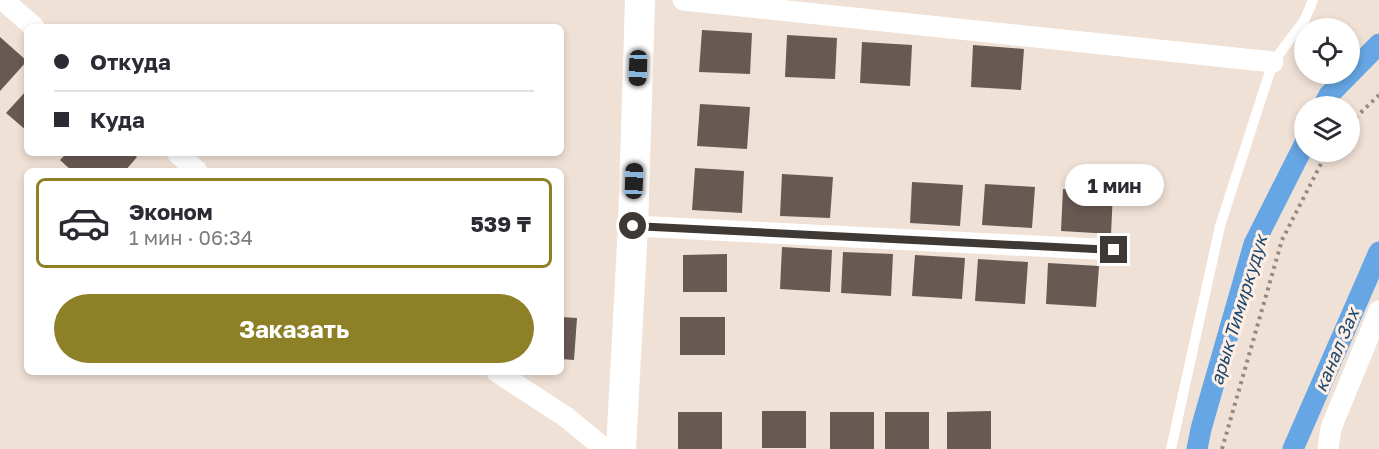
<!DOCTYPE html>
<html lang="ru">
<meta charset="utf-8">
<style>
body{margin:0;font-family:"Golos Text",sans-serif;background:#f7f7f7;color:#2b2b33;height:100vh;display:flex;flex-direction:column;font-size:22px;white-space:nowrap}
*{box-sizing:border-box;margin:0}
p{font-size:20px;color:#7c7c81}
.icon{flex:none;width:33px;height:33px;fill:none;stroke:currentColor;stroke-width:2;stroke-linecap:round;stroke-linejoin:round}
.map{position:relative;flex:1;overflow:hidden}
.side{position:absolute;left:24px;top:168px;width:540px;height:207px;display:flex;flex-direction:column;background:#fff;border-radius:9px;box-shadow:0 3px 9px #0003}
.side>*{flex:none}
.top-card{position:absolute;left:24px;top:24px;width:540px;height:132px;border-radius:9px;box-shadow:0 3px 9px #0003;display:grid;align-content:center;height:132px;padding:0 30px;background:#fff}
.buttons{position:absolute;left:1294px;top:18px;display:grid;gap:12px}
.buttons a{display:grid;place-items:center;width:66px;height:66px;border-radius:50%;background:#fff;box-shadow:0 3px 9px #0003;font-size:30px}
.end{position:absolute;width:27px;height:27px;margin:-14px;border:8px solid #3f3935;background:#fff;box-shadow:0 0 0 3px #fff}
.from{border-radius:50%}
.bubble{position:absolute;height:42px;border-radius:21px;background:#fff;box-shadow:0 3px 9px #0003;font-size:20px;font-weight:700;line-height:42px;text-align:center}
.car{position:absolute;width:18px;height:36px;margin:-18px -9px;border-radius:8px;box-shadow:0 0 4px 2px #0007;background:linear-gradient(#222 24%,#8ab4d8 0 40%,#222 0 76%,#8ab4d8 0 86%,#222 0)}
.top-card b{display:flex;align-items:center;gap:21px;height:57px;font-size:22px}
.top-card b+b{border-top:2px solid #e1e1e2}
.top-card i{width:15px;height:15px;background:#2b2b33}
ul{padding:10px 0 0;list-style:none}
li{display:flex;align-items:center;gap:18px;height:90px;margin:0 12px 9px;padding:0 18px;border:3px solid transparent;border-radius:9px}
li div{flex:1}
li b{display:block;font-size:22px}
li em{font-style:normal;font-weight:700}
li.active{border-color:#8e8027}
li>.icon{width:54px;height:54px;stroke-width:1.5}
.primary-button{display:flex;gap:12px;margin-top:auto;padding:12px 30px}
.primary-button a{flex:1;height:69px;border-radius:36px;background:#8e8027;color:#fff;font-size:24px;font-weight:700;line-height:69px;text-align:center}
.map>svg:first-child{display:block}
.lines{fill:none;stroke-linecap:round;stroke-linejoin:round}
.canal{stroke:#66a6e4;stroke-width:21}
.building{fill:#695953}
.path{stroke:#948a82;stroke-width:4;stroke-dasharray:3 4.5;stroke-linecap:butt}
.service{stroke:#fff;stroke-width:10}
.minor{stroke:#fff;stroke-width:21}
.secondary{stroke:#fff;stroke-width:30}
.route{stroke:#3f3935;stroke-width:8}
.labels{text-anchor:middle;dominant-baseline:central;stroke-width:6;stroke-linejoin:round;paint-order:stroke}
.water-label{font-size:18px;font-style:italic;fill:#1a4871;stroke:#feeee3}
</style>
<div class="map">
<svg width="1379" height="449" viewBox="0 0 1379 449">
<rect width="100%" height="100%" fill="#f0e1d6"/>
<g class="lines">
<!-- canal -->
<path class="canal" d="M1323,106L1329,95L1379,44
M1197,449L1201,429L1254,244L1305,143
M1293,449L1379,252"/>
</g>
<!-- building -->
<path class="building" d="M702,30L752,33L750,74L699,72Z
M787,35L837,38L835,79L785,77Z
M0,37L27,61L0,91Z
M862,42L912,45L910,86L860,83Z
M973,45L1024,49L1021,90L971,87Z
M27,90V131L6,113Z
M700,104L750,107L747,149L697,146Z
M67,153H132L137,157L125,171H72L60,160Z
M695,168L744,171L742,213L692,210Z
M782,174L833,177L830,218L780,216Z
M912,182L963,185L960,226L910,223Z
M985,184L1035,187L1032,228L982,225Z
M1063,189L1113,192L1111,234L1061,231Z
M782,247L832,250L830,292L780,289Z
M843,252L893,254L891,296L841,293Z
M727,254V292H683V255Z
M915,255L965,258L962,299L912,296Z
M978,259L1028,262L1025,304L975,301Z
M1048,263L1099,266L1096,307L1046,304Z
M561,317L577,318L574,360L561,359Z
M680,317H725V355H680Z
M762,411H806V448H762Z
M991,411V449H947V412Z
M678,412H722V449H678Z
M830,412H874V449H830Z
M885,412H929V449H885Z"/>
<g class="lines">
<!-- path -->
<path class="path" d="M1350,123L1379,95
M1222,449L1282,240L1327,152"/>
<!-- service -->
<path class="service" d="M1171,449L1220,226L1273,62L1304,21L1313,0"/>
<!-- minor -->
<path class="minor" d="M3,0L34,27
M683,0L1273,62
M177,153L197,171
M633,226L1114,250
M497,372L566,417L605,449
M1328,449L1331,428L1379,311"/>
<!-- secondary -->
<path class="secondary" d="M621,449L633,226L640,0"/>
</g>
<g class="lines">
<!-- route -->
<path class="route" d="M633,226L1114,250"/>
</g>
<g class="labels">
<!-- water labels -->
<g class="water-label">
<text transform="translate(1238 310) rotate(-73)">арык Тимиркудук</text>
<text transform="translate(1336 350) rotate(-67)">канал Зах</text>
</g>
</g>
</svg>
<div class="buttons">
<a><svg class="icon" aria-label="locate" viewBox="0 0 24 24"><circle cx="12" cy="12" r="6"/><path d="M12 2v4M12 18v4M2 12h4M18 12h4"/></svg></a>
<a><svg class="icon" aria-label="layers" viewBox="0 0 24 24"><path d="M12 4l9 5-9 5-9-5zM3 14l9 5 9-5"/></svg></a>
</div>
<i class="end from" style="left:633px;top:226px"></i>
<i class="end" style="left:1114px;top:250px"></i>
<div class="bubble" style="left:1065px;top:164px;width:99px">1 мин</div>
<i class="car" style="left:638px;top:68px;rotate:182deg"></i>
<i class="car" style="left:634px;top:181px;rotate:2deg"></i>
<div class="top-card">
<b><i class="from"></i>Откуда</b>
<b><i></i>Куда</b>
</div>
<section class="side">
<ul>
<li class="active"><svg class="icon" aria-label="car" viewBox="0 0 24 24"><path d="M5 17H2v-5l4-1 3-4h7l3 4 3 1v5h-3M9 17h6M6 11h13"/><circle cx="7" cy="17" r="2"/><circle cx="17" cy="17" r="2"/></svg><div><b>Эконом</b><p>1 мин · 06:34</p></div><em>539 ₸</em></li>
</ul>
<div class="primary-button"><a>Заказать</a></div>
</section>
</div>
